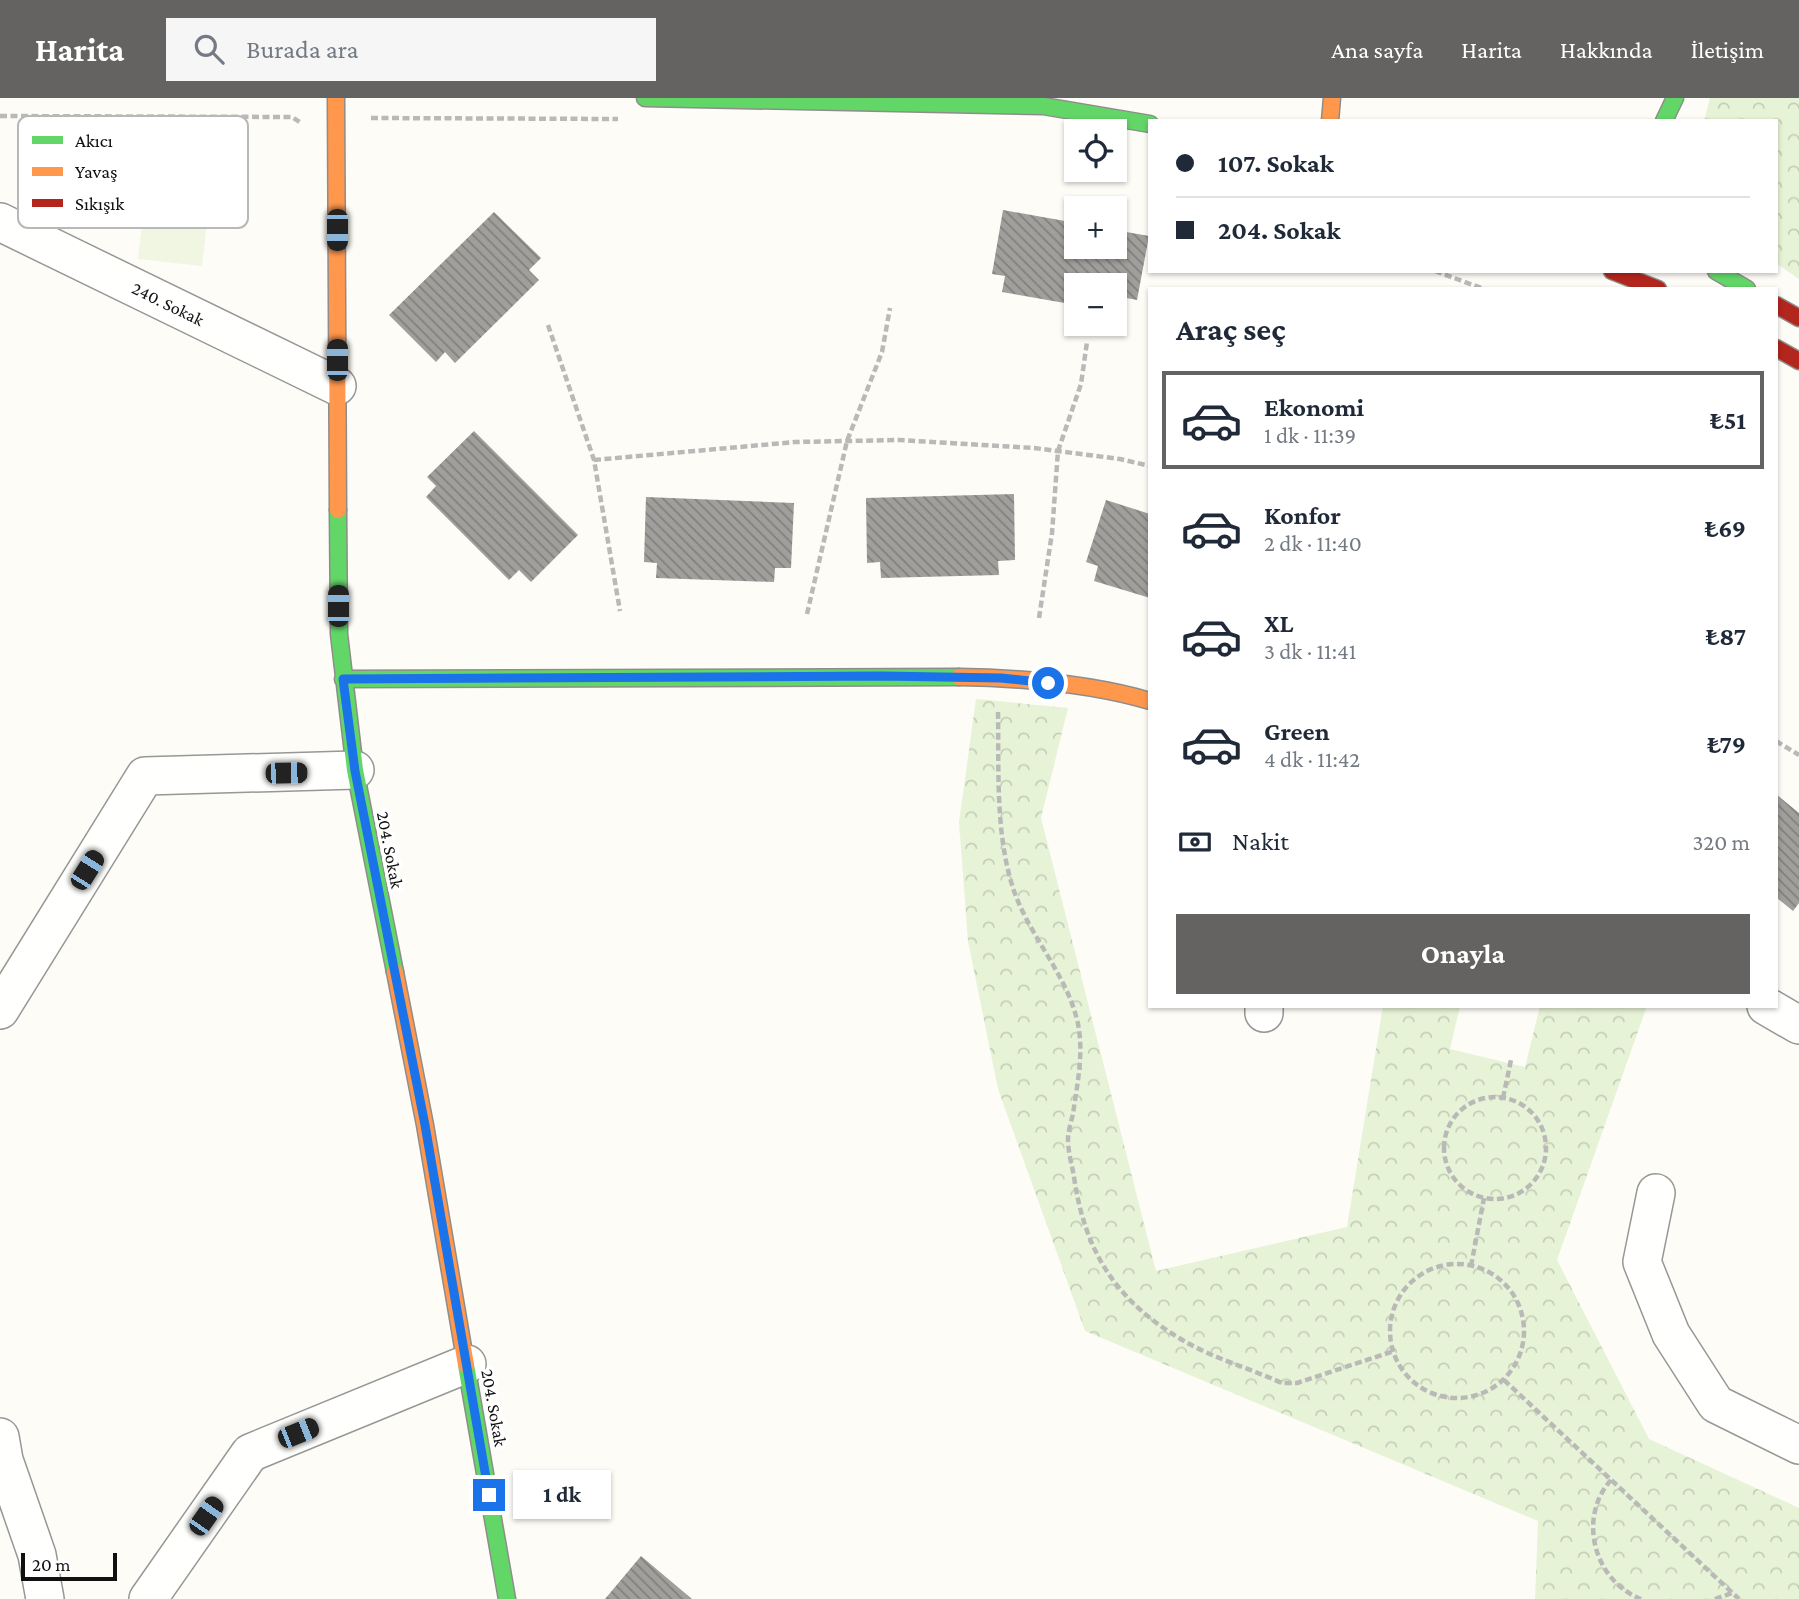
<!DOCTYPE html>
<html lang="tr">
<meta charset="utf-8">
<style>
body{margin:0;font-family:"Crimson Pro",serif;background:#f6f6f7;color:#1f2937;height:100vh;display:flex;flex-direction:column;font-size:26px;white-space:nowrap}
*{box-sizing:border-box;margin:0}
p{font-size:23px;color:#747a83}
.icon{flex:none;width:38px;height:38px;fill:none;stroke:currentColor;stroke-width:2;stroke-linecap:round;stroke-linejoin:round}
.map{position:relative;flex:1;overflow:hidden}
.panel{position:absolute;left:1148px;top:189px;width:630px;height:721px;display:flex;flex-direction:column;background:#fff;border-radius:0px;box-shadow:0 2px 5px #0004}
.panel>*{flex:none}
.top-card{position:absolute;left:1148px;top:21px;width:630px;height:154px;border-radius:0px;box-shadow:0 2px 5px #0004;display:grid;align-content:center;height:154px;padding:0 28px;background:#fff}
.tools{position:absolute;left:1064px;top:21px;display:grid;gap:14px}
.tools a{display:grid;place-items:center;width:63px;height:63px;border-radius:0px;background:#fff;box-shadow:0 2px 5px #0004;font-size:35px}
.scale{position:absolute;left:21px;bottom:18px;width:96px;box-sizing:border-box;padding-left:7px;border:4px solid #111;border-top:0;font-size:19px;line-height:24px;white-space:nowrap;color:#111;-webkit-text-stroke:5px #fff;paint-order:stroke}
.end{position:absolute;width:32px;height:32px;margin:-16px;border:9px solid #1a73e8;background:#fff;box-shadow:0 0 0 4px #fff}
.from{border-radius:50%}
.bubble{position:absolute;height:49px;border-radius:0px;background:#fff;box-shadow:0 2px 5px #0004;font-size:23px;font-weight:700;line-height:49px;text-align:center}
.car{position:absolute;width:21px;height:42px;margin:-21px -10px;border-radius:9px;box-shadow:0 0 5px 2px #0007;background:linear-gradient(#222 24%,#8ab4d8 0 40%,#222 0 76%,#8ab4d8 0 86%,#222 0)}
.top-card b{display:flex;align-items:center;gap:24px;height:66px;font-size:26px}
.top-card b+b{border-top:2px solid #e0e1e3}
.top-card i{width:18px;height:18px;background:#1f2937}
ul{padding:0;list-style:none}
li{display:flex;align-items:center;gap:21px;height:98px;margin:0 14px 10px;padding:0 14px;border:4px solid transparent;border-radius:0px}
li div{flex:1}
li b{display:block;font-size:26px}
li em{font-style:normal;font-weight:700}
li.active{border-color:#646362}
li>.icon{width:63px;height:63px;stroke-width:1.5}
h2{padding:0 28px;font-size:32px;line-height:84px}
.pay{display:flex;align-items:center;gap:18px;height:77px;padding:0 28px;font-size:26px}
.pay p{margin-inline-start:auto}
.primary-button{display:flex;gap:14px;margin-top:auto;padding:14px 28px}
.primary-button a{flex:1;height:80px;border-radius:0px;background:#646362;color:#fff;font-size:28px;font-weight:700;line-height:80px;text-align:center}
header{display:flex;align-items:center;gap:42px;box-sizing:border-box;height:98px;padding:0 35px;background:#646362;color:#fff}
header strong{font-size:33px}
nav{display:flex;gap:38px;margin-inline-start:auto;font-size:24px}
.search{width:490px;height:63px;background:#f6f6f7;display:flex;align-items:center;gap:18px;box-sizing:border-box;padding:0 24px;border-radius:0px;color:#747a83;font-size:26px}
.map>svg:first-child{display:block}
.park{fill:url(#park-crowns)}
.pitch{fill:#f0f6e1}
.building{fill:url(#building-back-hatch)}
.lines{fill:none;stroke-linecap:round;stroke-linejoin:round}
.street-casing{stroke:#979795;stroke-width:40}
.fast-casing{stroke:#8e8d8b;stroke-width:19}
.slow-casing{stroke:#8e8d8b;stroke-width:19}
.jam-casing{stroke:#8e8d8b;stroke-width:19}
.path{stroke:#b9b9b8;stroke-width:4.5;stroke-dasharray:7 3.5;stroke-linecap:butt}
.street{stroke:#fffffe;stroke-width:37}
.fast{stroke:#63d668;stroke-width:16}
.slow{stroke:#ff974d;stroke-width:16}
.jam{stroke:#b3261e;stroke-width:16}
.route{stroke:#1a73e8;stroke-width:9}
.labels{text-anchor:middle;dominant-baseline:central;stroke-width:7;stroke-linejoin:round;paint-order:stroke}
.street-label{font-size:18px;fill:#111;stroke:#fff}
.key{fill:#fff;stroke:#b8b8b8;stroke-width:2}
.key-label{font-size:19px;fill:#111}
</style>
<header>
<strong>Harita</strong>
<div class="search"><svg class="icon" aria-label="search" viewBox="0 0 24 24"><circle cx="10" cy="10" r="6"/><path d="M15 15l6 6"/></svg>Burada ara</div>
<nav><a>Ana sayfa</a><a>Harita</a><a>Hakkında</a><a>İletişim</a></nav>
</header>
<div class="map">
<svg width="1799" height="1501" viewBox="0 0 1799 1501">
<defs>
<pattern id="park-crowns" width="20" height="18" patternUnits="userSpaceOnUse" patternTransform="scale(1.75)"><rect width="20" height="18" fill="#e7f3d7"/><path d="M2 6a3 3 0 1 1 6 0M12 15a3 3 0 1 1 6 0" fill="none" stroke="#c5cfb8"/></pattern>
<pattern id="building-back-hatch" width="6" height="6" patternUnits="userSpaceOnUse" patternTransform="scale(1.75)"><rect width="6" height="6" fill="#a19f9c"/><path d="M-1 5l2 2M0 0l6 6M5-1l2 2" fill="none" stroke="#82807e"/></pattern>
</defs>
<rect width="100%" height="100%" fill="#fdfcf7"/>
<!-- park -->
<path class="park" d="M1710,0H1799V181L1776,165V23H1704Z
M976,601L1068,610L1041,720L1156,1173L1347,1129L1383,908H1460L1450,951L1525,969L1540,908H1647L1557,1162L1649,1341L1799,1410V1501H1535L1538,1423L1085,1233L998,991L968,843L959,724Z"/>
<!-- pitch -->
<path class="pitch" d="M151,48L215,55L202,168L138,161Z"/>
<!-- building -->
<path class="building" d="M1003,112L1076,125V149H1115V132L1149,138L1137,202L1121,199L1118,214L1115,213V187H1076V207L1002,194L1005,178L992,176Z
M494,114L541,160L529,172L539,182L455,265L445,254L436,264L389,217Z
M474,333L578,437L531,484L519,472L509,482L426,399L436,388L427,379Z
M1014,396L1015,462L998,463L999,477L881,480L880,464L867,465L866,400Z
M646,399L794,405L791,470H775L774,484L656,480L657,465L644,464Z
M1106,402L1150,416V500L1094,483L1098,468L1086,464Z
M1776,696L1799,715V805L1793,813L1776,799Z
M641,1458L692,1501H605Z"/>
<g class="lines">
<defs>
<path id="street" d="M0,124L337,288
M1766,908L1799,927
M0,912L145,678L355,672
M1264,915V908
M1656,1095L1642,1164L1671,1236L1716,1306L1799,1347
M0,1339L4,1362L37,1457L45,1501
M148,1501L250,1355L467,1266"/>
<path id="fast" d="M645,0L1043,8L1150,26
M1664,23L1675,0
M1716,173L1747,191
M338,412L339,536L355,672L395,874
M343,581L959,579
M466,1267L507,1501"/>
<path id="slow" d="M336,0L338,412
M1330,23L1332,0
M959,579C1022,580 1089,585 1150,603
M395,874L425,1027L466,1267"/>
<path id="jam" d="M1612,173L1658,191
M1776,207L1799,220
M1776,250L1799,263"/>
</defs>
<!-- street casing -->
<use href="#street" class="street-casing"/>
<!-- fast casing -->
<use href="#fast" class="fast-casing"/>
<!-- slow casing -->
<use href="#slow" class="slow-casing"/>
<!-- jam casing -->
<use href="#jam" class="jam-casing"/>
<!-- path -->
<path class="path" d="M0,18L292,19L301,25
M371,20L618,21
M1435,173L1484,191
M548,227L594,362L620,513
M594,362L795,344L899,342L1034,350L1120,361L1150,368
M807,516L847,343L882,254L890,210
M1039,520L1052,435L1058,353L1081,286L1087,244
M998,614C999,672 995,737 1014,793C1030,839 1068,878 1078,926C1084,956 1077,987 1073,1016C1071,1024 1068,1034 1068,1042C1068,1054 1072,1067 1074,1079C1085,1155 1117,1204 1184,1243C1213,1260 1251,1271 1282,1285H1297L1394,1253
M1776,643L1799,657
M1444 1050a51 51 0 1 1 102 0a51 51 0 1 1-102 0Z
M1503,1000L1511,962
M1390 1233a67 67 0 1 1 134 0a67 67 0 1 1-134 0Z
M1471,1168L1484,1100
M1504,1282L1739,1501
M1611,1382C1577,1420 1594,1483 1641,1501
M1715,1501L1732,1495"/>
<!-- street -->
<use href="#street" class="street"/>
<!-- fast -->
<use href="#fast" class="fast"/>
<!-- slow -->
<use href="#slow" class="slow"/>
<!-- jam -->
<use href="#jam" class="jam"/>
</g>
<g class="lines">
<!-- route -->
<path class="route" d="M489,1397L425,1027L355,673L343,581L882,578L1001,580L1048,585"/>
</g>
<g class="labels">
<!-- street labels -->
<g class="street-label">
<text transform="translate(168 206) rotate(26)">240. Sokak</text>
<text transform="translate(390 752) rotate(79)">204. Sokak</text>
<text transform="translate(494 1310) rotate(80)">204. Sokak</text>
</g>
</g>
<!-- legend -->
<rect x="18" y="18" width="230" height="112" rx="10" class="key"/>
<rect x="32" y="38" width="31" height="8" fill="#63d668"/>
<rect x="32" y="69" width="31" height="9" fill="#ff974d"/>
<rect x="32" y="101" width="31" height="8" fill="#b3261e"/>
<g class="key-label">
<text x="75" y="49">Akıcı</text>
<text x="75" y="80">Yavaş</text>
<text x="75" y="112">Sıkışık</text>
</g>
</svg>
<div class="tools">
<a><svg class="icon" aria-label="locate" viewBox="0 0 24 24"><circle cx="12" cy="12" r="6"/><path d="M12 2v4M12 18v4M2 12h4M18 12h4"/></svg></a>
<a>+</a>
<a>−</a>
</div>
<div class="scale">20 m</div>
<i class="end from" style="left:1048px;top:585px"></i>
<i class="end" style="left:489px;top:1397px"></i>
<div class="bubble" style="left:513px;top:1372px;width:98px">1 dk</div>
<i class="car" style="left:337px;top:132px;rotate:180deg"></i>
<i class="car" style="left:337px;top:262px;rotate:0deg"></i>
<i class="car" style="left:338px;top:508px;rotate:0deg"></i>
<i class="car" style="left:286px;top:675px;rotate:89deg"></i>
<i class="car" style="left:87px;top:772px;rotate:32deg"></i>
<i class="car" style="left:298px;top:1335px;rotate:68deg"></i>
<i class="car" style="left:206px;top:1418px;rotate:35deg"></i>
<div class="top-card">
<b><i class="from"></i>107. Sokak</b>
<b><i></i>204. Sokak</b>
</div>
<section class="panel">
<h2>Araç seç</h2>
<ul>
<li class="active"><svg class="icon" aria-label="car" viewBox="0 0 24 24"><path d="M5 17H2v-5l4-1 3-4h7l3 4 3 1v5h-3M9 17h6M6 11h13"/><circle cx="7" cy="17" r="2"/><circle cx="17" cy="17" r="2"/></svg><div><b>Ekonomi</b><p>1 dk · 11:39</p></div><em>₺51</em></li>
<li><svg class="icon" aria-label="car" viewBox="0 0 24 24"><path d="M5 17H2v-5l4-1 3-4h7l3 4 3 1v5h-3M9 17h6M6 11h13"/><circle cx="7" cy="17" r="2"/><circle cx="17" cy="17" r="2"/></svg><div><b>Konfor</b><p>2 dk · 11:40</p></div><em>₺69</em></li>
<li><svg class="icon" aria-label="car" viewBox="0 0 24 24"><path d="M5 17H2v-5l4-1 3-4h7l3 4 3 1v5h-3M9 17h6M6 11h13"/><circle cx="7" cy="17" r="2"/><circle cx="17" cy="17" r="2"/></svg><div><b>XL</b><p>3 dk · 11:41</p></div><em>₺87</em></li>
<li><svg class="icon" aria-label="car" viewBox="0 0 24 24"><path d="M5 17H2v-5l4-1 3-4h7l3 4 3 1v5h-3M9 17h6M6 11h13"/><circle cx="7" cy="17" r="2"/><circle cx="17" cy="17" r="2"/></svg><div><b>Green</b><p>4 dk · 11:42</p></div><em>₺79</em></li>
</ul>
<div class="pay"><svg class="icon" aria-label="cash" viewBox="0 0 24 24"><path d="M3 7h18v10H3z"/><circle cx="12" cy="12" r="2"/></svg>Nakit<p>320 m</p></div>
<div class="primary-button"><a>Onayla</a></div>
</section>
</div>
